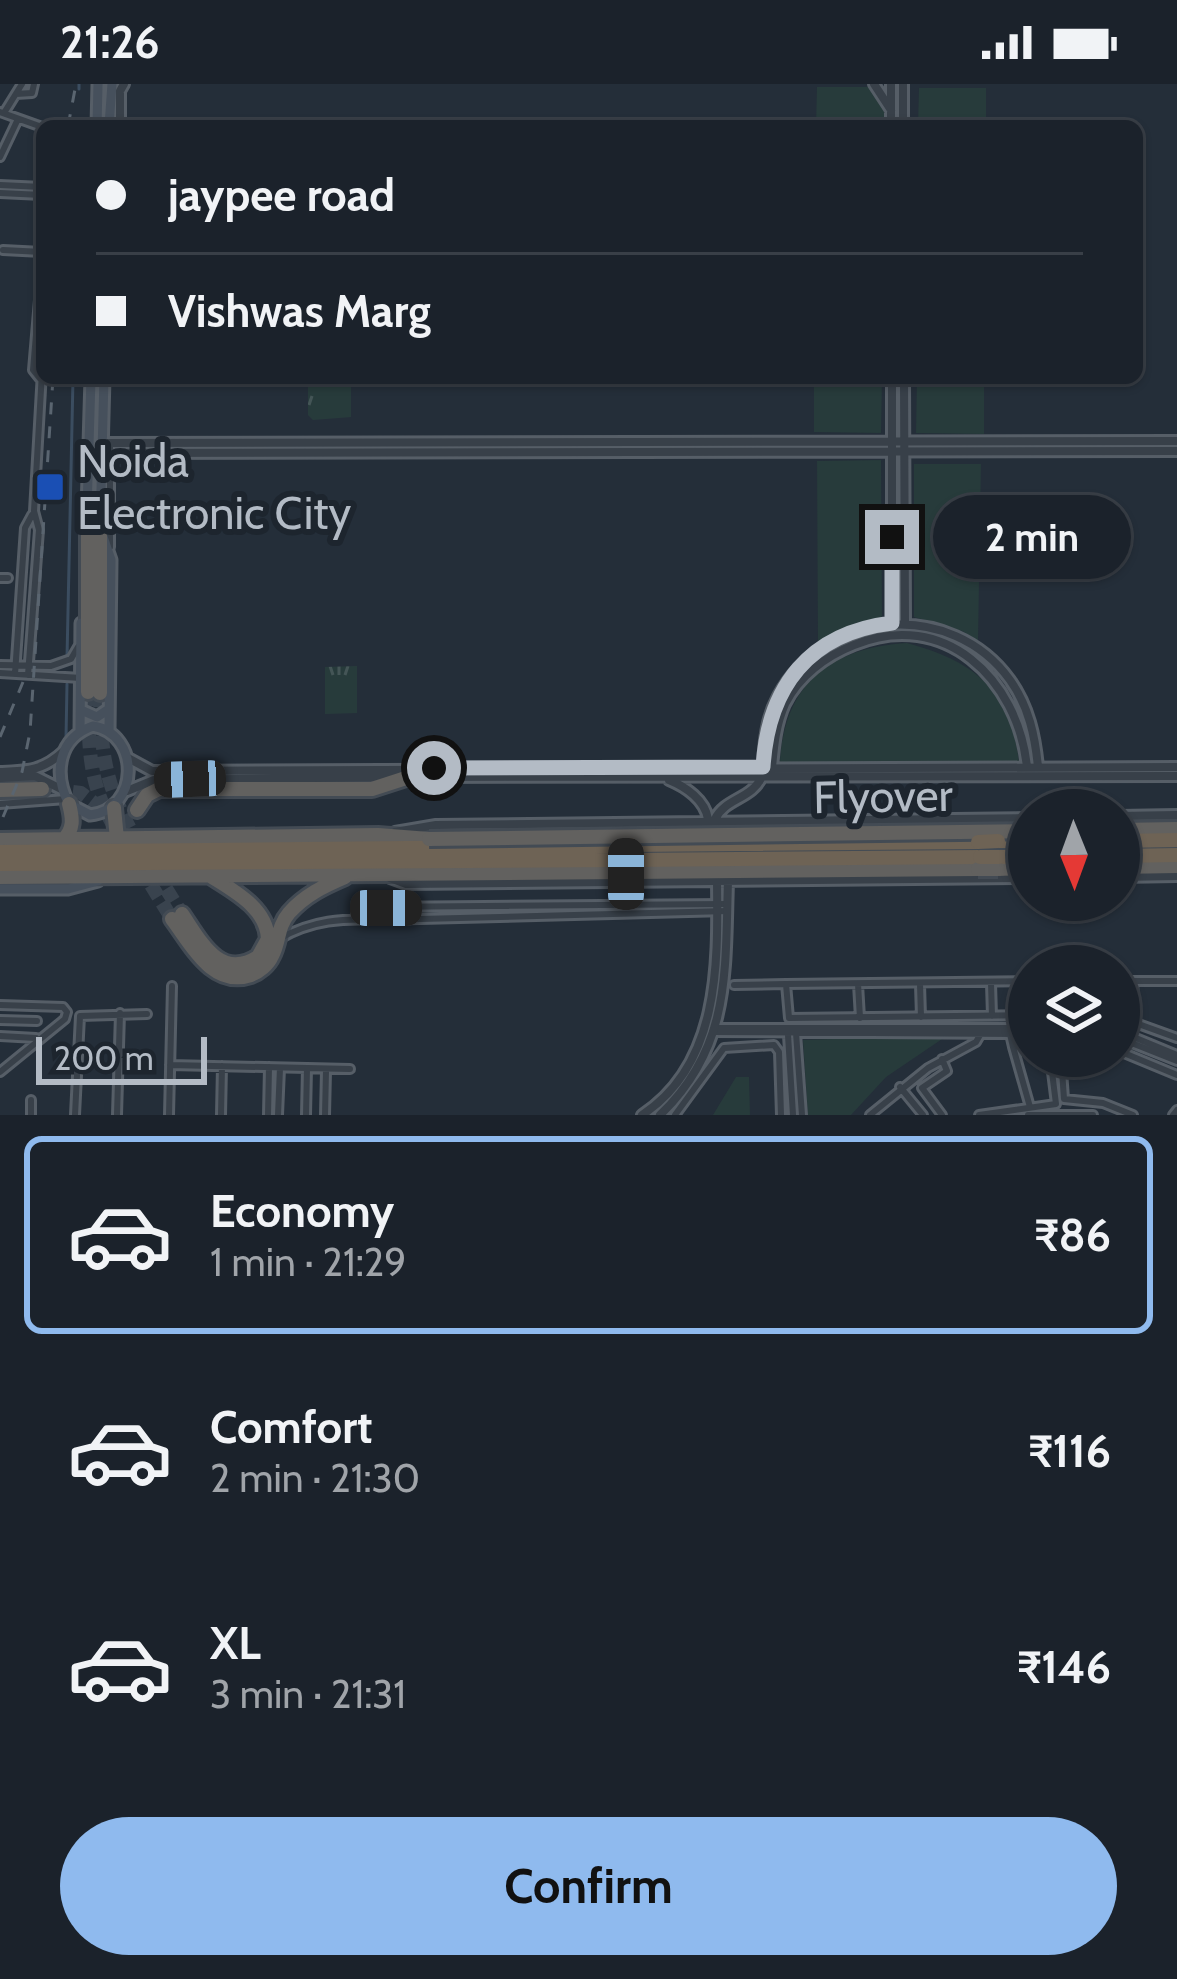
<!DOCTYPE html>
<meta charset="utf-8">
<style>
body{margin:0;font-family:Cabin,sans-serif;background:#242a33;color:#f1f3f6;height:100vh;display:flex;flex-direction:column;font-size:45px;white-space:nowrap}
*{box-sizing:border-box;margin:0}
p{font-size:39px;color:#a0a4a9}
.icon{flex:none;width:66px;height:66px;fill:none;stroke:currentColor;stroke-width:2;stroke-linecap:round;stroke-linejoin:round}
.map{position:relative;height:1031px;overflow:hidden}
.details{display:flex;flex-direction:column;background:#1b222b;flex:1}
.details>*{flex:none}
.top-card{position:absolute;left:36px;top:36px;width:1107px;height:264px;border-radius:18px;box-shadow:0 3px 9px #0004,0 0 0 3px #393f47;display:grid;align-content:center;height:264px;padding:0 60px;background:#1b222b}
.needle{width:78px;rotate:179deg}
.buttons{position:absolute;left:1008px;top:705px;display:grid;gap:24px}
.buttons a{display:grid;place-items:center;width:132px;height:132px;border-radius:50%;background:#1b222b;box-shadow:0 3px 9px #0004,0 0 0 3px #393f47;font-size:60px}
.scale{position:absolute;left:36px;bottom:30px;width:171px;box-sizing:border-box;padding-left:12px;border:6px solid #b3bbc5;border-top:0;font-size:33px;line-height:42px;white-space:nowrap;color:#b3bbc5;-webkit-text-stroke:9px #1d252e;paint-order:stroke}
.end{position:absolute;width:54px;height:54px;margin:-27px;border:15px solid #b3bbc5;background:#111;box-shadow:0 0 0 6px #111}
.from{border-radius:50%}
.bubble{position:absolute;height:84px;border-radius:42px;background:#1b222b;box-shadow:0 3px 9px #0004,0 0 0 3px #393f47;font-size:39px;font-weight:700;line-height:84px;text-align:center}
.car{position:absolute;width:36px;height:72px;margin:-36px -18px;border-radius:15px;box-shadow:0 0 9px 3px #0007;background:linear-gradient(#222 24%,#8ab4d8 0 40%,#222 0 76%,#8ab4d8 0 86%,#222 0)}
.top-card b{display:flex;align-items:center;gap:42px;height:114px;font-size:45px}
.top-card b+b{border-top:3px solid #393f47}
.top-card i{width:30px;height:30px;background:#f1f3f6}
ul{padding:21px 0 0;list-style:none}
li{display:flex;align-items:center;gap:36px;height:198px;margin:0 24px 18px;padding:0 36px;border:6px solid transparent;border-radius:18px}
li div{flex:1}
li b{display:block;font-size:45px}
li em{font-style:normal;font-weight:700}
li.active{border-color:#8fbaee}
li>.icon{width:108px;height:108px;stroke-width:1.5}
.primary-button{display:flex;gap:24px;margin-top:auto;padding:24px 60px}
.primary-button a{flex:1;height:138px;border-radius:72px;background:#8fbaee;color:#111;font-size:48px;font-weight:700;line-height:138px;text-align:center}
.status{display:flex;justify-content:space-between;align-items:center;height:84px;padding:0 60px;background:#1b222b;direction:ltr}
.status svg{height:33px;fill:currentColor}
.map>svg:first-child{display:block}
.grass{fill:url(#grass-tufts)}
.park{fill:#273b3b}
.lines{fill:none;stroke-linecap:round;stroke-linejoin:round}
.stream{stroke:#3b4d60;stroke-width:3}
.trunk-tunnel{stroke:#39434e;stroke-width:14;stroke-dasharray:14 7;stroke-linecap:butt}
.minor-casing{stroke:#565e67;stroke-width:12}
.tertiary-casing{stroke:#565e67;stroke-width:14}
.secondary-casing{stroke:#565e67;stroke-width:15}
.trunk-casing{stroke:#434b54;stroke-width:20}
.motorway-casing{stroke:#434b54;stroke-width:20}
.minor{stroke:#384049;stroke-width:6}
.tertiary{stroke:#384049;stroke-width:8}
.secondary{stroke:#46505c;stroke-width:9}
.trunk{stroke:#62615f;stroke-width:14}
.motorway{stroke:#6e6355;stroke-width:14}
.rail{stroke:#5a6570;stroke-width:3;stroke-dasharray:12 12;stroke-linecap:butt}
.trunk-bridge-casing{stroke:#434b54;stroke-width:20;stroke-linecap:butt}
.motorway-bridge-casing{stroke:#434b54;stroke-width:20;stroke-linecap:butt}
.trunk-bridge{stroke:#62615f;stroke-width:14}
.motorway-bridge{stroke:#6e6355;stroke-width:14}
.route{stroke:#b3bbc5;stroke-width:15}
.transit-dot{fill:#1a4fb4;stroke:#1d252e;stroke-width:4.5}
.labels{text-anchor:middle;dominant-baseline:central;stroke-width:12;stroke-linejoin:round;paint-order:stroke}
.poi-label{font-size:45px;fill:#b3bbc5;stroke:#1d252e;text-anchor:start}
.street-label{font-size:45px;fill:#b3bbc5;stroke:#1d252e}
</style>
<div class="status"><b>21:26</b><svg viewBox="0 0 49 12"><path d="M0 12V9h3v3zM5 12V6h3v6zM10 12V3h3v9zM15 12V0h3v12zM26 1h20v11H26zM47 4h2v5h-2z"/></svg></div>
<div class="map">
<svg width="1177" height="1031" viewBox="0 0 1177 1031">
<defs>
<pattern id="grass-tufts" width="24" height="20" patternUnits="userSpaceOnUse" patternTransform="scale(3)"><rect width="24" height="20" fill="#273b3b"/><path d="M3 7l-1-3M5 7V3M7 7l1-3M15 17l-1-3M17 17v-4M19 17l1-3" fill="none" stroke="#445556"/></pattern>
</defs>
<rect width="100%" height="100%" fill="#242e39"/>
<!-- grass -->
<path class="grass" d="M308,294H351V333L313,336L308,331Z
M357,582V629L325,630V583Z"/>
<!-- park -->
<path class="park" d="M817,3H884V42H816Z
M919,4H986V42H918Z
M814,294H882L881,349L814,348Z
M917,294H984V350L916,349Z
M881,376L882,533L856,539L818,558L817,377Z
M914,380H981L978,557L962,547L914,533Z
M907,559C974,577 1011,606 1019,678H780C785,599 830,564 907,559Z
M948,951L886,993L851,1031H808L803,956Z
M736,993H749L750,1031H713Z"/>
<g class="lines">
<!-- stream -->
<path class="stream" d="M79,5V0
M67,574L73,294
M66,654L67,600"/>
<!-- trunk-tunnel -->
<path class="trunk-tunnel" d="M88,608C89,664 87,700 118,749
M100,609C101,676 106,704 140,763
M52,705L81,709L102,725
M140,783L172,835
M155,787L182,830"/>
<defs>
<path id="minor" d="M16,10L32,9L34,0
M0,28L42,43
M4,29L22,0
M0,73L18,35
M0,101L42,103
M0,109L42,111
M3,166L42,168
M41,296L33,286L42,181
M110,463V359
M0,494H8
M0,581L51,582L71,575L78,563
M0,589L81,594
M15,590L25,444L32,431
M28,591L39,446L34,427L42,288
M0,720L66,715
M356,831L376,823L727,820
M279,855C312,836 343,834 380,836L727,827
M1119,897H1177
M1133,897L1135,938
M991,899L992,932
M786,900L1029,897
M858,900L860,934
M920,900L921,933
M734,901L786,900L789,934L1029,931
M0,921L63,923L67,928L65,935L0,988
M1119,933L1177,954
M0,936L37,937
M714,944H1029
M1119,947L1177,971
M712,948L1029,950
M796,949L802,1031
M1010,950L1013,963L1029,961
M788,951L793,1031
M0,952L36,954
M1119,954L1177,977
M1013,963L1030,1023
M1119,967L1177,991
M1061,972L1064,1015L1103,1019L1133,1031
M942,975L947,987L922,1004L942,1031
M170,981L350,985
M900,1003L923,1031
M31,1031V1016
M75,1031L80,932L147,930
M117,1031L120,929
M169,1031L172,902
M221,1031L222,982
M268,1031L269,983
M278,1031L280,984
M306,1031L307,984
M325,1031L326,987
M675,1031L724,964L774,961L779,968L781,1031
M870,1031L928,984L976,958L980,951
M979,1031L1056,1020L1050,972
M1028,1031H1093
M1173,1031L1177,1026"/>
<path id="tertiary" d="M874,0L891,26
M891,0V42
M903,0V42
M120,42V7L124,0
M892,294V542
M904,294L905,538
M103,359L1177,357
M103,369L1177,367
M128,674L152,687L1177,683
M763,683C764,658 766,634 778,612C825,525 952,515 1010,596C1029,623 1035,652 1038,683
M772,683C774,661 776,640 785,620C799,592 826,572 854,561C944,524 1018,595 1027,683
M0,688C27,687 43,687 64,667
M411,693L1177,692
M0,694L35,692L61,705
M669,696C686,703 705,716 708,735
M127,707L154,696L396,693
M1119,732L1177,731
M715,735C725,714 753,715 762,692
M395,748L436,741L1029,734
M1119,793L1177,792
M390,794L406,800L1029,794
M642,1031C720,980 718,880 717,797
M660,1031C731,963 725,888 728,797"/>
<path id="secondary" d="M97,42L98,0
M109,42L112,0
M104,294L100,444L111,476L109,647
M87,426L91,294
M81,626L97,633L109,625
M93,642C141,650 140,726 90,731L69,720C53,690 58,654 93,642Z
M80,647L81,539
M0,805H68L98,797"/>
<path id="trunk" d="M88,421V608
M100,609V444
M0,706L42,705
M114,724L117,755
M137,726L147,711L159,705H372L409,693
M1119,746L1177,745
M0,756L378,751L429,755
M63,756C74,745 73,735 69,720
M1119,783L1177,782
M998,785L1029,784
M631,788L978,785
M0,793L621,788
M182,830C201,858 220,897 258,873L268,855C267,825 236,808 212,793
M172,835C191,860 212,904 251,891C259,888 268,881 272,872C280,857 277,843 289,829C305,811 324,802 345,793"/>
<path id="motorway" d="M998,757H1029
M1119,757L1177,756
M631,761L978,758
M0,768L621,762
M1119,772L1177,771
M999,773H1029
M631,776L980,773
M0,780L621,776"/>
</defs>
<!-- minor casing -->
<use href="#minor" class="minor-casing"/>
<!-- tertiary casing -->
<use href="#tertiary" class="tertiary-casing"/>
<!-- secondary casing -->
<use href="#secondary" class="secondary-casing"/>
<!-- trunk casing -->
<use href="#trunk" class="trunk-casing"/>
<!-- motorway casing -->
<use href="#motorway" class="motorway-casing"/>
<!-- minor -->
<use href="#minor" class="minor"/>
<!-- tertiary -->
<use href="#tertiary" class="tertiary"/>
<!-- secondary -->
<use href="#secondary" class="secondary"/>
<!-- trunk -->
<use href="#trunk" class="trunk"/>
<!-- motorway -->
<use href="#motorway" class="motorway"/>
<!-- rail -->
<path class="rail" d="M68,42L76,0
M0,653L23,598
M3,733L22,688L30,648L53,294"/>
<defs>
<path id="trunk-bridge" d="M429,755L1029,747
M978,785H998
M621,788H631"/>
<path id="motorway-bridge" d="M978,758L998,757
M621,762L631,761
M980,773H999
M621,776H631"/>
</defs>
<!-- trunk-bridge casing -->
<use href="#trunk-bridge" class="trunk-bridge-casing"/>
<!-- motorway-bridge casing -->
<use href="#motorway-bridge" class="motorway-bridge-casing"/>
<!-- trunk-bridge -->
<use href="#trunk-bridge" class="trunk-bridge"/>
<!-- motorway-bridge -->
<use href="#motorway-bridge" class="motorway-bridge"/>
</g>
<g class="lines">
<!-- route -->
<path class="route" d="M434,684L763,683C768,603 809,549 892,539V453"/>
</g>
<!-- markers -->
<rect class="transit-dot" x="35" y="388" width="30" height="30" rx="6"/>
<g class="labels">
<!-- poi labels -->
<g class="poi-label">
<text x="77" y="377">Noida<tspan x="77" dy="52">Electronic City</tspan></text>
</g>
<!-- street labels -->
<g class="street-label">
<text transform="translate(883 712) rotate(-1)">Flyover</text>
</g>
</g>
</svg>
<div class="buttons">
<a><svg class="needle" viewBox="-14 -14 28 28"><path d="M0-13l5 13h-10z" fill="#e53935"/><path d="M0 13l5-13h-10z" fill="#a0a4a9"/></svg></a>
<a><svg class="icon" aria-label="layers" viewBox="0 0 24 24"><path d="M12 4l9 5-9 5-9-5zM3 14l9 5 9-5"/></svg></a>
</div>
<div class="scale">200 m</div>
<i class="end from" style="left:434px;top:684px"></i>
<i class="end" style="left:892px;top:453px"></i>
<div class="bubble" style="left:933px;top:411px;width:198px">2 min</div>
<i class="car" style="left:190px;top:695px;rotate:268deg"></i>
<i class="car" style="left:626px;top:790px;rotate:0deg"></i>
<i class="car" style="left:386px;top:824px;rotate:90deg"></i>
<div class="top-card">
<b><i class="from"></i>jaypee road</b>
<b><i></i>Vishwas Marg</b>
</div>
</div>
<section class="details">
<ul>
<li class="active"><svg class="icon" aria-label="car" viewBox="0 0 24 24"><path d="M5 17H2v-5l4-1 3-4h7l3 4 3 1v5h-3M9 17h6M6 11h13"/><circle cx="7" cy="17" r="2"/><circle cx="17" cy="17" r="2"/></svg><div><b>Economy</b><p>1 min · 21:29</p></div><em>₹86</em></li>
<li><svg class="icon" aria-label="car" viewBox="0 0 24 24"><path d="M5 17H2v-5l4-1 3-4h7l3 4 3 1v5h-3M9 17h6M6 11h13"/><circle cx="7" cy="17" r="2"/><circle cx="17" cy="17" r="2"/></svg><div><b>Comfort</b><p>2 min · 21:30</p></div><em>₹116</em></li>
<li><svg class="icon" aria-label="car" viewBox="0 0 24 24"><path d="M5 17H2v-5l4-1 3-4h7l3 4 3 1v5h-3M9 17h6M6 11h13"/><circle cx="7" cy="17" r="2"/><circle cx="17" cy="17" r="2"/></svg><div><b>XL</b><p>3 min · 21:31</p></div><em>₹146</em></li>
</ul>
<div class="primary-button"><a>Confirm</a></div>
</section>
